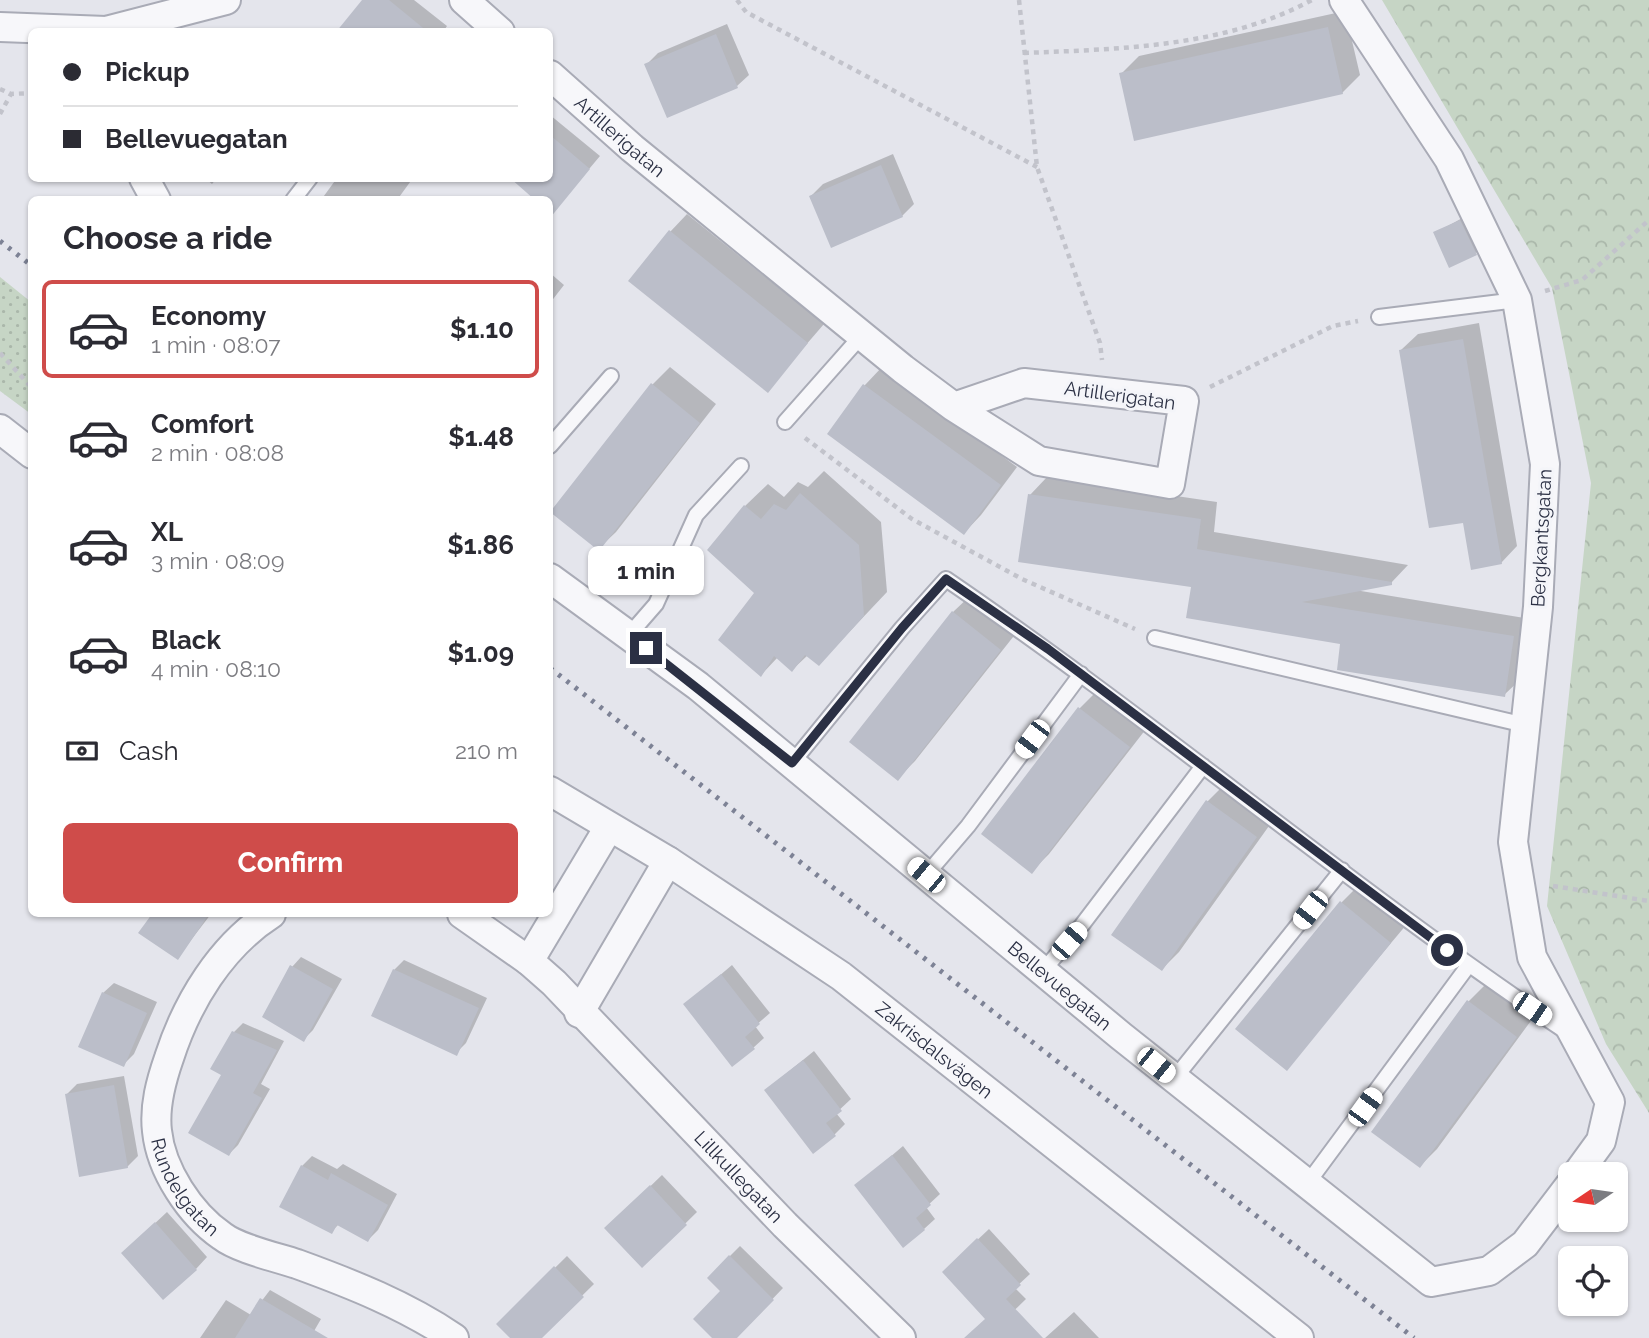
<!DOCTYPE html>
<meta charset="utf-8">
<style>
body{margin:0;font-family:Raleway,sans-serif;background:#f7f7f7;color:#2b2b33;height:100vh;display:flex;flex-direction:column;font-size:26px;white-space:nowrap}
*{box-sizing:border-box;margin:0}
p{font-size:23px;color:#7c7c81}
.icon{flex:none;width:38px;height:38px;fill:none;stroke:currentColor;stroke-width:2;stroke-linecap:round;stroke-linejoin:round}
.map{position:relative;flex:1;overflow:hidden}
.side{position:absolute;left:28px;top:196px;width:525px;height:721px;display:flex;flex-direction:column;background:#fff;border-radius:10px;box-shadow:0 2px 5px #0004}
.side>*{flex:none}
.guide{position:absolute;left:28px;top:28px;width:525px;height:154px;border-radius:10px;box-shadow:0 2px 5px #0004;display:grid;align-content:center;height:154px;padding:0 35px;background:#fff}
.needle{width:46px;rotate:257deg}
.controls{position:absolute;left:1558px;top:1162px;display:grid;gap:14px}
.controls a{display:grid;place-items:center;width:70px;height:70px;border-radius:10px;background:#fff;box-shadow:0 2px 5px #0004;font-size:35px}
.end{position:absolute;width:32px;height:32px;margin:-16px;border:9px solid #2b3044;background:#fff;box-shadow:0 0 0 4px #fff}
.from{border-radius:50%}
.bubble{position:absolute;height:49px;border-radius:10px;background:#fff;box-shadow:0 2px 5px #0004;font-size:23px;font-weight:700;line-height:49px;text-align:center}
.car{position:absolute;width:21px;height:42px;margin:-21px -10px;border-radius:9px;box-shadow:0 0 5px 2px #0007;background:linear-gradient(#fff 24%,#345 0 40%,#fff 0 76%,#345 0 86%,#fff 0)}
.guide b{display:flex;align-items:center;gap:24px;height:66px;font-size:26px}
.guide b+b{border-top:2px solid #e1e1e2}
.guide i{width:18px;height:18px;background:#2b2b33}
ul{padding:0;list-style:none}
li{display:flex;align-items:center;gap:21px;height:98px;margin:0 14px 10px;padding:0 21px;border:4px solid transparent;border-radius:10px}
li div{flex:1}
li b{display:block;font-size:26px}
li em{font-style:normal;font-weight:700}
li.current{border-color:#cf4c4a}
li>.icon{width:63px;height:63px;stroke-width:1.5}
h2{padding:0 35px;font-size:32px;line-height:84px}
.pay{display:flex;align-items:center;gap:18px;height:77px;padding:0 35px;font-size:26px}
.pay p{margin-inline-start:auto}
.button{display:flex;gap:14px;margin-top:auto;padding:14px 35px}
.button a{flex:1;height:80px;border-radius:10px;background:#cf4c4a;color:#fff;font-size:28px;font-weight:700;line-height:80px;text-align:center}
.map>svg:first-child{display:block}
.grass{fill:url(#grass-dots)}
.forest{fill:url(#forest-crowns)}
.shadow{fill:#0003}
.building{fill:#bbbec9}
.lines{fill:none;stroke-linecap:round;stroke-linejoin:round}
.lane-casing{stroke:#a9abb6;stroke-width:18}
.street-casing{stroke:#a9abb6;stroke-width:32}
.path{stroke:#c2c3cb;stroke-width:4.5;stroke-dasharray:5 5;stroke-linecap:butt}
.lane{stroke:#f7f7fa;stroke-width:14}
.street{stroke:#f7f7fa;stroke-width:28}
.rail{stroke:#7d8295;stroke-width:5;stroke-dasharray:3.5 7;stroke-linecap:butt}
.route{stroke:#2b3044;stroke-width:9}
.labels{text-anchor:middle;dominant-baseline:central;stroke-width:6;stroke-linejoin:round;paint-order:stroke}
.street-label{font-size:19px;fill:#2b3044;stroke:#f4f5f9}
</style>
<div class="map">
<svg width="1649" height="1338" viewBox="0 0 1649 1338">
<defs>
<pattern id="grass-dots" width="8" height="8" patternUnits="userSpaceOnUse" patternTransform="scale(1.75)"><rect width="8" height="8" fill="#c6d5c5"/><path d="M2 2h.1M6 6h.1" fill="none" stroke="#aab7aa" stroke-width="1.8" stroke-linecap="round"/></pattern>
<pattern id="forest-crowns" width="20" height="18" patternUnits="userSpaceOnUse" patternTransform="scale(1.75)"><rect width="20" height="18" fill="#c6d5c5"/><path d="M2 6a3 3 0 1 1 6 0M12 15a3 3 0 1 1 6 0" fill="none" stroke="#aab7aa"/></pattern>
</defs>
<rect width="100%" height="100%" fill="#e4e5ec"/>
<!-- grass -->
<path class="grass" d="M0,277L31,302V414L0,391Z"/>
<!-- forest -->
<path class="forest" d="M1382,0H1649V1113L1606,1044L1547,906L1591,483L1552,288Z"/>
<!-- shadow -->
<path class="shadow" d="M364,0H414L447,26L443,32H338Z
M1345,11L1360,75L1342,93L1121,74L1139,56Z
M727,24L749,75L737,86L646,65L658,53Z
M550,115L600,156L553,212L550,209Z
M893,154L914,204L902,216L811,196L823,184Z
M205,178H217L212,184Z
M337,178H413L397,200H321Z
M687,214L824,324L767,390L670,232Z
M1466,216L1481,248L1476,253L1435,233Z
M550,273L564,285L550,303Z
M1479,323L1517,546L1501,563L1464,521L1401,350L1418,334Z
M670,367L716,404L616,532L598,549L652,385Z
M882,367L1017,467L981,515L964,533L829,433L865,385Z
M824,471L881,522L887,592L819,664L808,655L792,670L778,657L761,675L756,593L745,506L768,484L784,497L798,482L808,487Z
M1047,477L1217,502L1214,532L1408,565L1391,583L1355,590L1531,619L1522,678L1504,695L1342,642L1193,585L1030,495Z
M971,595L1017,632L915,761L898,778L953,612Z
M1097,691L1146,729L1049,854L1032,871L983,833L1080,708Z
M1225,784L1274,819L1179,952L1162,969L1207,802Z
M1359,885L1407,924L1286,1068L1342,902Z
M154,914H211L178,957L141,932Z
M301,957L342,979L313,1030L303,1040L292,967Z
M404,960L487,998L466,1043L456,1053L394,970Z
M732,965L770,1013L755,1026L764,1038L753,1048L685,1005Z
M114,983L157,1002L134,1054L123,1065L103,993Z
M1486,984L1533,1018L1437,1149L1420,1166L1373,1131L1469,1001Z
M243,1023L284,1041L261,1084L270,1089L238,1145L229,1154L223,1074L234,1032Z
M814,1051L851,1099L836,1113L845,1124L834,1135L766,1090Z
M124,1076L138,1156L127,1167L67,1094L77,1084Z
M903,1146L940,1194L926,1207L935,1219L924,1229L856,1186Z
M312,1156L337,1169L343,1164L397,1194L378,1230L368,1240L339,1224L331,1232L302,1166Z
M662,1175L697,1212L642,1266L607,1228Z
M167,1212L207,1257L196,1269L135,1242Z
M989,1229L1030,1274L1015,1288L1026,1299L996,1328L955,1261Z
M740,1246L783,1288L735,1338H714L723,1291L709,1277Z
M567,1256L594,1284L540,1337L513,1338L498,1324Z
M270,1290L321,1319L310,1338H200L226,1300L251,1315Z
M1074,1312L1099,1338H1045Z"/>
<!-- building -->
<path class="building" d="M362,0H389L428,32H336Z
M1328,27L1343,94L1134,141L1119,73Z
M716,34L738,88L667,118L644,64Z
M550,135L590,169L550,218V200H535L510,178H550Z
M881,165L903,217L831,248L809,196Z
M1460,220L1477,255L1449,268L1433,232Z
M669,230L808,343L768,393L628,281Z
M1463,339L1502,564L1471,570L1463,523L1429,528L1399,350Z
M651,383L700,423L599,551L550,512Z
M863,384L1001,485L964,535L827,434Z
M800,493L859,545L864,616L819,666L805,655L792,672L774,656L761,677L718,640L754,593L707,550L744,505L761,519L774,504L786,510Z
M1028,494L1201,519L1197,549L1392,582V585L1302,602L1514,636L1505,697L1337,670L1340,644L1186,618L1191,587L1018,562Z
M952,611L1001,650L898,781L849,742Z
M1078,707L1130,747L1032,874L981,834Z
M1206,800L1257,837L1162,971L1111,935Z
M1340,901L1391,943L1287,1071L1235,1029Z
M152,914H209L178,960L138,933Z
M290,965L333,989L304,1042L262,1017Z
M393,969L479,1008L457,1056L371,1016Z
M721,974L760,1024L745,1037L755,1049L732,1067L683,1004Z
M102,992L147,1013L124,1067L78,1047Z
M1467,1000L1517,1037L1420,1168L1371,1132Z
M232,1031L277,1050L253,1093L262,1098L229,1156L188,1133L221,1075L210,1069Z
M803,1060L842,1111L826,1123L836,1136L813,1154L764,1090Z
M114,1085L128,1168L79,1177L65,1094Z
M892,1155L931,1205L916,1218L925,1230L903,1248L854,1185Z
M301,1165L328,1180L331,1173L388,1205L368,1242L337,1225L332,1234L279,1207Z
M650,1185L687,1225L642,1268L604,1228Z
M155,1222L197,1270L163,1300L121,1253Z
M977,1238L1021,1285L1006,1299L1043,1338H964L985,1319L942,1272Z
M729,1255L774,1300L737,1338H712L693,1319L720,1291L707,1278Z
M554,1266L584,1297L542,1338H510L496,1324Z
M260,1298L328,1338H235Z"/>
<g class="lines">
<defs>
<path id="lane" d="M293,200L310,178
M1379,317L1517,300
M785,422L862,335
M550,446L611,376
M629,635L656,604L696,515L741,466
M1155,638L1525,725
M792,763L902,628L946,579C1157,723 1353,889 1565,1031
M926,875L968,826L1081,674
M1042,972L1082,925L1203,766
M1174,1079L1342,870
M1307,1184L1468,966"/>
<g id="street">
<path d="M464,0L500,32"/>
<path d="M1344,0L1449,159L1517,300L1545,464L1538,607L1513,842L1532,957L1610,1102L1601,1141L1577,1174"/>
<path d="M0,27L106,31L226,0"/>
<path id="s1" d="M550,75L632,148L903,369L954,407L1039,461L1170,484L1184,401L1024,383L954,407"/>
<path d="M144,178L156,200"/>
<path d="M0,429L32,454"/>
<path id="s2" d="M550,578L698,686L1121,1036L1431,1282L1489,1271L1525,1244L1570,1185"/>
<path id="s3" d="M550,791L668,861L841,976L1299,1338"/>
<path id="s4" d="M271,914C221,946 187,1002 169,1058C161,1081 154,1106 157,1131C161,1170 190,1214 222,1236C239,1249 276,1257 297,1264C352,1284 405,1305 454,1338"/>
<path id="s5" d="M462,914L529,961L554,983L785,1225L901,1338"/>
<path d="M529,961L609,827"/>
<path d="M579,1013L668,861"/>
</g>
</defs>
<!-- lane casing -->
<use href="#lane" class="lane-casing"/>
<!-- street casing -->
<use href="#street" class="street-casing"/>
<!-- path -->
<path class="path" d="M737,0L746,12L1037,167
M1019,0L1037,167L1100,343L1102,360
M1024,53C1121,49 1225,47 1312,0
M0,89L11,94L32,93
M0,114L11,94
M1545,291L1582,280L1649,220
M0,353L32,388
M1210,387L1333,326L1358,321
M805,438L912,519L1022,579L1135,629
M1553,886L1649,901"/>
<!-- lane -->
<use href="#lane" class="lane"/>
<!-- street -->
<use href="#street" class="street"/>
<!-- rail -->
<path class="rail" d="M0,241L32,266
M550,668L1414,1338"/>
</g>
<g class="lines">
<!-- route -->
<path class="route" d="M646,648L792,763L902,628L946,579L1048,649L1447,950"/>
</g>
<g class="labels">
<!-- street labels -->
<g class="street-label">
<text stroke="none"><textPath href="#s1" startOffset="93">Artillerigatan</textPath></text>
<text transform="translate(1120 395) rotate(8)">Artillerigatan</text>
<text transform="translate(1541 538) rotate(-87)">Bergkantsgatan</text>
<text stroke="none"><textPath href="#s2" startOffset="653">Bellevuegatan</textPath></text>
<text stroke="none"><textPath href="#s3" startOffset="464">Zakrisdalsvägen</textPath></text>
<text stroke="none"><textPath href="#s5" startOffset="383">Lillkullegatan</textPath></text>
<text stroke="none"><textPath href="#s4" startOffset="318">Rundelgatan</textPath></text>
</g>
</g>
</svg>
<div class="controls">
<a><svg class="needle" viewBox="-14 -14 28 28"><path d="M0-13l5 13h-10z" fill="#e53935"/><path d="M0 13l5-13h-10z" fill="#7c7c81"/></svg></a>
<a><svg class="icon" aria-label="locate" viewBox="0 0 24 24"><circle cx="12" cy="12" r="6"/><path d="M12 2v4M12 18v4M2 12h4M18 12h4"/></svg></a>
</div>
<i class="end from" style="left:1447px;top:950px"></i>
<i class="end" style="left:646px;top:648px"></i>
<div class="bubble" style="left:588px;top:546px;width:116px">1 min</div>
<i class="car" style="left:1032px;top:739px;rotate:217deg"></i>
<i class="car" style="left:926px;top:875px;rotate:310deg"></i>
<i class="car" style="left:1310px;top:910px;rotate:218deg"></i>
<i class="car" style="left:1069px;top:941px;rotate:41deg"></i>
<i class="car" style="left:1532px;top:1009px;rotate:124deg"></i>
<i class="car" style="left:1156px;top:1065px;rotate:129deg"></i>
<i class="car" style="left:1365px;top:1107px;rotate:36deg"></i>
<div class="guide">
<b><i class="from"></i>Pickup</b>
<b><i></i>Bellevuegatan</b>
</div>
<section class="side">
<h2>Choose a ride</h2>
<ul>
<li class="current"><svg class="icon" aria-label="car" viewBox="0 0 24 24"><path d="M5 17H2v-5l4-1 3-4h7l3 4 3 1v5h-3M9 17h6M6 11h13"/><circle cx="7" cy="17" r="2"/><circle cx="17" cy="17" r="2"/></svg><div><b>Economy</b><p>1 min · 08:07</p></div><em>$1.10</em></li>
<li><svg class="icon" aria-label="car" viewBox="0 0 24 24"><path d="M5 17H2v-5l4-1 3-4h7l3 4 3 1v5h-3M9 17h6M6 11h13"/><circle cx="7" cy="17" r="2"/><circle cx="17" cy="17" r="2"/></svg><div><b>Comfort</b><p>2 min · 08:08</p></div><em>$1.48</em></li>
<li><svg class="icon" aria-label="car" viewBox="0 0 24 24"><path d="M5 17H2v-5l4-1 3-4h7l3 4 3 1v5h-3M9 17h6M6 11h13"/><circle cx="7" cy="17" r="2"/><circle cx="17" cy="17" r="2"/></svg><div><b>XL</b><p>3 min · 08:09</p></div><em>$1.86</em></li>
<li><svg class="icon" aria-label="car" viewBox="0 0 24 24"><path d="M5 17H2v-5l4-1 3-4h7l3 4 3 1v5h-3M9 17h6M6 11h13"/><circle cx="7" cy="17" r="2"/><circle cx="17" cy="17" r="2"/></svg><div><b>Black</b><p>4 min · 08:10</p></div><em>$1.09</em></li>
</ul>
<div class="pay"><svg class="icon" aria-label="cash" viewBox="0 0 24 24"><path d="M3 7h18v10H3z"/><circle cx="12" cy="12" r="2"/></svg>Cash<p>210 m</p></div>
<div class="button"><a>Confirm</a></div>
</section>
</div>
